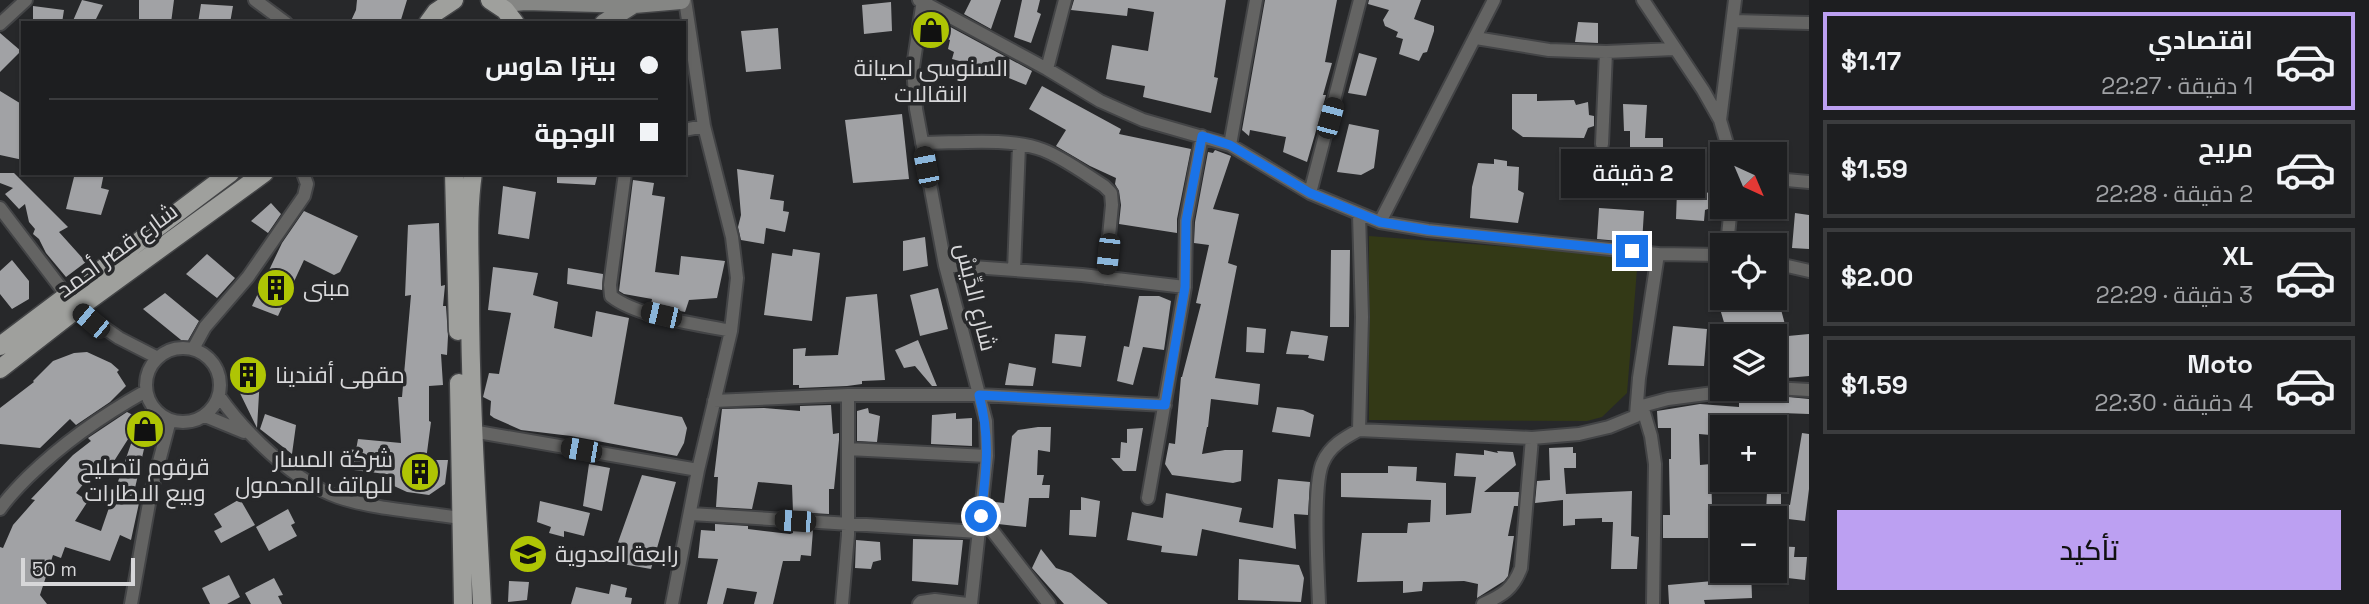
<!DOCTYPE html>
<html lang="ar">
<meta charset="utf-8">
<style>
body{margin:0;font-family:"Space Grotesk",Cairo,sans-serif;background:#252729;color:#f1f3f6;direction:rtl;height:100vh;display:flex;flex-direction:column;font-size:26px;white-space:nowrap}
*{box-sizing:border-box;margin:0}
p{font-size:23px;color:#a0a2a5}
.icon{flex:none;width:38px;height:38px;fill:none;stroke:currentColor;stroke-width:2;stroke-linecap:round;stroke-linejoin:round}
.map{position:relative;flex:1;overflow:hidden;direction:ltr}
.drawer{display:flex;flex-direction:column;background:#1d1e20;width:560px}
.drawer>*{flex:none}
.banner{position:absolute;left:21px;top:21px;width:665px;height:154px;border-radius:0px;box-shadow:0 2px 5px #0004,0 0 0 2px #3b3c3e;direction:rtl;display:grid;align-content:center;height:154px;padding:0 28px;background:#1d1e20}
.needle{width:46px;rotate:136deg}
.controls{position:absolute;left:1710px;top:142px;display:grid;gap:14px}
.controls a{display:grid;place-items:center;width:77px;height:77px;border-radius:0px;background:#1d1e20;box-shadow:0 2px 5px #0004,0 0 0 2px #3b3c3e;font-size:35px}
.scale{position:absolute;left:21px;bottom:18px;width:114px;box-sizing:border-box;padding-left:7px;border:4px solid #d7d7d9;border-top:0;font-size:19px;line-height:24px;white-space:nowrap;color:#d7d7d9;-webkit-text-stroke:5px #27282a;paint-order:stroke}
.end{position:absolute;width:32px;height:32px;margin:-16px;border:9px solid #1a73e8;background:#fff;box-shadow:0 0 0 4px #fff}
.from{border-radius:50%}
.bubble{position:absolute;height:49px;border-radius:0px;background:#1d1e20;box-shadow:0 2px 5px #0004,0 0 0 2px #3b3c3e;font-size:23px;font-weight:600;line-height:49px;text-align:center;direction:rtl}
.car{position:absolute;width:21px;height:42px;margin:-21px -10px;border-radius:9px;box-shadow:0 0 5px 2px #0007;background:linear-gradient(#222 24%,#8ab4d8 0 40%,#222 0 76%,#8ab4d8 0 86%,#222 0)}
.banner b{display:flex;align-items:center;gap:24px;height:66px;font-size:26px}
.banner b+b{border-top:2px solid #3b3c3e}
.banner i{width:18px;height:18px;background:#f1f3f6}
ul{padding:12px 0 0;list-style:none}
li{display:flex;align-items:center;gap:21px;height:98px;margin:0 14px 10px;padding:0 14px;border:4px solid #3b3c3e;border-radius:0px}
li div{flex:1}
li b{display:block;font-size:26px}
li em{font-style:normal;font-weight:600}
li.on{border-color:#bca0f2}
li>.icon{width:63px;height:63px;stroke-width:1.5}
.cta{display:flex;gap:14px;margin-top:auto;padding:14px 28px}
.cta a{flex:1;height:80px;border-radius:0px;background:#bca0f2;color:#111;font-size:28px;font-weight:600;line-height:80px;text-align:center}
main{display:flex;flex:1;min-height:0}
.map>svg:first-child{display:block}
.green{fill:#333916}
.building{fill:#a1a2a5;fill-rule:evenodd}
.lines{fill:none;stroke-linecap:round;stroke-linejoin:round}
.street-casing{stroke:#434446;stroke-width:16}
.secondary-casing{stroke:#434446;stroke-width:21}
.primary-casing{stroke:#434446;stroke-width:21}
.street{stroke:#646463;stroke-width:12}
.secondary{stroke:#858684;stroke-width:18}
.primary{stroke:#9fa09d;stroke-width:18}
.route{stroke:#1a73e8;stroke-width:9}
.labels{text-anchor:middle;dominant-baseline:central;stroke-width:7;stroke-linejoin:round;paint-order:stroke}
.poi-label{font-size:23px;fill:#d7d7d9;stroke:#27282a;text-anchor:start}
.street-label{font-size:23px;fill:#d7d7d9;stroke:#27282a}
</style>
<main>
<section class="drawer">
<ul>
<li class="on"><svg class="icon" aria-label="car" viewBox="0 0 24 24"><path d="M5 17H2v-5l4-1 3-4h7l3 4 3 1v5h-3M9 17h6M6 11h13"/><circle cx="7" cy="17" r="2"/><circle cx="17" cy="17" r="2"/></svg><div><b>اقتصادي</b><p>1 دقيقة · 22:27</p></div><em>$1.17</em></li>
<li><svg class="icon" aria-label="car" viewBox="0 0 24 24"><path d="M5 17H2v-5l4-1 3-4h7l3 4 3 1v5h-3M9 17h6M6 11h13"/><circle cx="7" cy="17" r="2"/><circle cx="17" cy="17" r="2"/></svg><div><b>مريح</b><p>2 دقيقة · 22:28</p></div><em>$1.59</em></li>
<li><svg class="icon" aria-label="car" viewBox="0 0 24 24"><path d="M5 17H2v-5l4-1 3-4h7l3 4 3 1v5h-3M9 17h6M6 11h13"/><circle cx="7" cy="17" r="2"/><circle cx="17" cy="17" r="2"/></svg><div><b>XL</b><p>3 دقيقة · 22:29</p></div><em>$2.00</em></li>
<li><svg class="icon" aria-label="car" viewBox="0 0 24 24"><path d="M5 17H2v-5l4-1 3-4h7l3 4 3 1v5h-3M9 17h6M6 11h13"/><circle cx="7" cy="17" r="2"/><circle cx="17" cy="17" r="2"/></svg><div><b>Moto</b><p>4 دقيقة · 22:30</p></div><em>$1.59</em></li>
</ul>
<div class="cta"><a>تأكيد</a></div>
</section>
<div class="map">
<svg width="1809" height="604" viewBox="0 0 1809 604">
<rect width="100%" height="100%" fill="#27282a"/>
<!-- green -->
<path class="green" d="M1369,236L1638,257L1627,393L1602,417L1587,421L1369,420Z"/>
<!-- building -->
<path class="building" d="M82,0L103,5L94,23H72Z
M139,0H174L171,23H139Z
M357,0H407L400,23H350L356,10Z
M971,0H1001L991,29L964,14Z
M1022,0H1040L1037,12L1041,14L1031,43L1014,37Z
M1074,0H1226L1214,77L1218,78L1211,113L1143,97L1145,86L1106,79L1112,45L1148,51L1154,12L1128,8L1127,16L1071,10Z
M1265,0H1337L1325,62L1332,63L1323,95H1326L1322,110L1307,162L1283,152L1286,137L1250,130L1249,136L1242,130Z
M1369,0H1421L1414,19L1434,26V31L1427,52L1423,53L1419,61L1399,54L1403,39L1396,37L1398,32L1385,26L1383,20L1389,10L1368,4Z
M891,2L892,31L864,34L862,5Z
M201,4L233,6L230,23H198Z
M33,6L64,10L62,23H33Z
M930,16L1032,71L1026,85L982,67L952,59L954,52L948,49L950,40L927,31Z
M1578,22L1598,23V43L1575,42Z
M778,28L781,69L746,72L741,31Z
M0,33L21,51L0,72Z
M1359,53L1377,58L1366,96L1348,93Z
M1042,86L1121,129L1119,134L1191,149L1177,219V233L1119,224L1121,205L1119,191L1115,184L1116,178L1090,166L1056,146L1066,130L1029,109Z
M0,91L23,105V160L0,155Z
M1512,94H1537V101L1574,100L1576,105L1588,102L1589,115L1594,116V126L1588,128L1584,138L1523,137L1512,129Z
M1623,104L1647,105L1645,138H1663V178H1630V131H1624Z
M902,114L909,179L853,183L845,120Z
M1349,124L1379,130L1374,168L1361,175L1337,172Z
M1215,150L1231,156L1213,209L1239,214L1228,263L1237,266L1215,378L1260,384L1258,405L1211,399L1208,427H1207L1202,454L1225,450H1243L1241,481L1233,483L1172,475L1165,464L1169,443L1175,444L1181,377H1182L1201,304L1196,303L1209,245L1194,243L1195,222L1208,152L1213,153Z
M1494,159L1507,161V166L1519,167L1518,190L1524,193L1518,223L1470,218L1472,187L1478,163L1494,164Z
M737,169L774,175L770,199L784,201L783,211L789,212L785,232L766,228L764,244L741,240L738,227L741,215Z
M0,173H14L68,227L59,232L86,262L66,277L46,253L39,239L33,234L35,229L29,222L25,204L19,209L5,194L13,188L0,183Z
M75,173H104L101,188L109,190L101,215L66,209Z
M557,173H598L595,185L557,183Z
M633,180L654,183L652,195L665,197L655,272L679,275L681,256L725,261L717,298L689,300L685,312L654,306L651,305L652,299L624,294L619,291Z
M503,186L536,192L529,239L498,234Z
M1677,190L1712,193L1713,198L1722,202V204L1705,210L1704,221L1676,219Z
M271,203L281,214L268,233L251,221Z
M1599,208L1644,211L1642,243L1597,239Z
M304,211L358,236L340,272L334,275L304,260L278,316L252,306L282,243Z
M1795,213L1809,215V249L1792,248Z
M439,223L441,286L445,285L443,306H446L448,336L447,355L441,354L443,385L429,386V421L431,422L426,460H448L445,484L429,495L407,492L394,486V475L345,469L347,449L356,450L358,439L401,443L398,397H402L411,295L405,296L408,225Z
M925,237L928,266L903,271V241Z
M793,249L820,253L812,321L764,315L772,253L792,256Z
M1331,250H1350L1349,327H1330Z
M207,254L235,278L217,298L186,274Z
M12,260L29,281V299L12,309L0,294V271Z
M493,267L538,273L533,295L558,302L554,328L592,337L596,311L629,318L614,404L682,417L687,428L684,443L677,456L571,436L521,430L494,418L490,415L491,401L483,397L489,373L499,374L511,313L488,310Z
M568,268L603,274L602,290L567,284Z
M938,288L948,329L920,336L910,295Z
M165,293L199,321L186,344L143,309Z
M877,294L885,380L862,381V384L847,386L799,388V385H793V349L806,348L805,356L838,355L846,297Z
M1139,296H1159L1171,301L1164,350L1143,347L1133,385L1117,381L1124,346L1129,347Z
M1735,298H1778L1788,336L1809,334V376L1774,379V331L1755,336H1728L1718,302Z
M1673,326L1707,329L1704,366L1668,365Z
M1247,327L1266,329L1264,353L1246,352Z
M1291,331L1328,336L1324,361L1308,358L1309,355L1286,354Z
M1055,334L1086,336L1081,367L1052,363Z
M918,340L937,386H932L915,366L904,368L895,350Z
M87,352L111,363L119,370L117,372L126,386L110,402L76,425L70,419L40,448L0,444V408L34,382L33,381L53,361L74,353Z
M1009,363L1036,368L1033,386L1005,385Z
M259,365L260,377L257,428L237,387L235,368Z
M1769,395L1809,399V414L1781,413V427H1722V436L1699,434L1700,465L1711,464L1712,508H1722V538H1663V515H1670L1669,459H1671V428H1658L1657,411L1700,404L1739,407V401H1751L1752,397Z
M831,405L833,434L839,433V440L834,489H829V514L793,512L792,485L758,482L752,509L716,507L718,477H714L722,409L764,408L800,411V406Z
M1277,407L1303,410L1314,415L1310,437L1272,432Z
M868,408L869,413L880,416L877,442L857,441V411Z
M127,412L141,419L138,423L151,446L144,443L142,448L144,449L132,501L139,503L131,540L120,535L110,561L65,547L61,558L53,555L40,595L47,604H0V547L3,548L13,525L35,500L31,499L73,455L91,441L88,438ZM130,436L133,438L101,531L75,521L88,501L76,493L93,472L102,480Z
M956,413V419L972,418V446L931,444L932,415Z
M265,414L296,425L292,454L260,429Z
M1038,427H1051L1050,452L1038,450L1037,475H1044L1042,485H1050L1049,498H1029L1026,527L998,524L993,517L995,502L1004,503L1012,436L1018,430Z
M1143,428L1136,471H1123L1111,458H1120L1121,442L1127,443V429Z
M1802,433L1809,434V489L1805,521L1780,518L1781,513L1766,512L1767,492H1781V512L1782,504L1790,505Z
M1573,447V453H1576V468H1564L1566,494L1632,491L1631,536L1639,537L1637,569H1611L1613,522H1602V518L1575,519V525L1563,526V500L1535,503L1537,481L1550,480L1549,448Z
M1484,450L1498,453L1497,451L1513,452L1516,465L1484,492H1519L1518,506H1514L1508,536H1514L1508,576L1504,581L1477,598L1478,584L1464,581L1423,582L1422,591L1403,593V581L1357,582L1362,533H1407L1408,523L1430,522L1431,500L1341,497V473H1388V466L1417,467L1416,481L1446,483V515L1471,513L1476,477L1454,476L1456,453L1484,455Z
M589,464L610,468L602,511L583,506Z
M642,475L676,482L651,569L611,562Z
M1278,479L1310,482L1308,515L1294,514L1296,549L1202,529L1197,556L1161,552L1162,546L1127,540L1132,512L1163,518L1166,493L1242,508L1239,522L1273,528Z
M1081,497L1100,501L1096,537L1069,535L1070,510H1081Z
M240,499L255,525L221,543L214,531L222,527L214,514Z
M540,501L590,513L584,536L564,531V537L549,533L551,527L537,522Z
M288,509L295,523L291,525L297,536L269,551L256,527Z
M715,524L748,526V529L790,534L793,533V529L813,530L811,556L801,555L800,561H783L773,604H754L757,592L727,588L723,604H707L718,559L698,558L701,530L715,531Z
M913,539L963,540L958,585L912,581Z
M856,540L880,542L881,560L873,562L871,569L855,568Z
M1774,546L1795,547L1794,557H1807L1805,580L1779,577L1780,572H1774Z
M1041,549L1056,568L1071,573L1108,604H1064L1032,568Z
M1239,559L1299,565L1304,578L1301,602L1238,600Z
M1723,570H1751L1752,598L1704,600L1705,604H1669L1668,585L1724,580Z
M229,575L240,597L227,604H210L202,588Z
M274,578L283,595L278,596L282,604H251L245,593Z
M509,581L529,582L527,600L508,602Z
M611,584L627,588L625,597L632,598L631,604H571L576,587L609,594Z"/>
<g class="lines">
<defs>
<path id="street" d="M255,0L286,23
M919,0L1047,69L1100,101L1143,120L1230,145L1310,193L1380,222L1428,230L1658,254L1722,255
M923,0L913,67L916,109L945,265L986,421L987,456L971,604
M1643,0L1703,90L1720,120L1730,154
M1734,21L1809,23
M0,24L26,0
M1476,38L1549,50L1606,52L1674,49
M1047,69L1065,0
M1720,120L1735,0
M684,130L704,126
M922,143C958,143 1009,137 1043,150C1064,158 1085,174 1104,186L1111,193L1112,205L1105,278
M1602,144L1606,52
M1230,145L1256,0
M625,173L610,285L611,296C637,317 697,324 731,331
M1774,179L1809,182
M1310,193L1360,0
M0,208L77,309L119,338L158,358
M1380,222L1494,0
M1727,245L1731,206
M1774,263L1809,271
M945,265L1082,275L1185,287
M1014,270L1019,145
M146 385a37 37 0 1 1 74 0a37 37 0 1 1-74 0Z
M193,349L205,327L248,277L304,196L307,184L303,173
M1774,388L1809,390
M219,396C245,433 295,482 338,497C376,510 426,512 466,519
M714,401L848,395H979L1165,405
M1642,406L1651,436L1655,464L1653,604
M1636,415L1639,378L1658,254
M205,416L244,432
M1359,430L1362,317L1359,214
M472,431L698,470
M848,449L987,456
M1148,498L1185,287L1186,221L1202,136
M0,509C8,497 18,487 28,477C64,442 103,415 146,391
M691,514L979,532
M981,516L1049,604
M131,604L151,492L170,420
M672,604L698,470L731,331L737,278L732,237L704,126L685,0
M842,604L848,535V395
M919,604L921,602L935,600L967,604
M1319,604C1318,575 1312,484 1323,462C1330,446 1344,438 1359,430L1532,438L1579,434L1609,427L1636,416L1642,406L1668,399L1752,388
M1483,604C1503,595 1513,589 1521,568L1532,438"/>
<path id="secondary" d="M497,4L525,1L634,4L681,0
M604,23L634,4"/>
<path id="primary" d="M490,0L505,10L515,23
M428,23L436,12L454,0
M454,173L458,331
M473,173C467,213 470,255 470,295C470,398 477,501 482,604
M0,346L230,173
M0,369L77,309L264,173
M459,383L463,604"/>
</defs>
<!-- street casing -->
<use href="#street" class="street-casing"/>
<!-- secondary casing -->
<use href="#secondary" class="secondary-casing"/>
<!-- primary casing -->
<use href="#primary" class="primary-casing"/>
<!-- street -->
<use href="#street" class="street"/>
<!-- secondary -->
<use href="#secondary" class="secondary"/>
<!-- primary -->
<use href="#primary" class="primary"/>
</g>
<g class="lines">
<!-- route -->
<path class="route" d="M981,516C986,471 991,440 979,395L1165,405L1185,287L1186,221L1202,136L1230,145L1310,193L1380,222L1428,230L1632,251"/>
</g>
<!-- icons -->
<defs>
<symbol id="shop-disc" viewBox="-11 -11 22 22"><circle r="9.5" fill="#afc504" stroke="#27282a"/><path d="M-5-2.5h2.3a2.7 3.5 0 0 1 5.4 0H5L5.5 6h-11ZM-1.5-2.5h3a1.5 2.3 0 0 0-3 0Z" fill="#111"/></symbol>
<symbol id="building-disc" viewBox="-11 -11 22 22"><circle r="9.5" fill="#afc504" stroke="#27282a"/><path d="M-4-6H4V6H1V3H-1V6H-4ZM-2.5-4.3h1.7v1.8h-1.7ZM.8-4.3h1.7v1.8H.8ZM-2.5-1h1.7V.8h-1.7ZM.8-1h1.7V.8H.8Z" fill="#111"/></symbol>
<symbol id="school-disc" viewBox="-11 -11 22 22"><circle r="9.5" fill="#afc504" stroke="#27282a"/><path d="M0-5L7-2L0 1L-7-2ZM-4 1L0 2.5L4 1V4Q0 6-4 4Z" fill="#111"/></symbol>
</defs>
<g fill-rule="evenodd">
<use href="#shop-disc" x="909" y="8" width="44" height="44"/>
<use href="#building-disc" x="254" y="266" width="44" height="44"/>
<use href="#building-disc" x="226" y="353" width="44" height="44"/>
<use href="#shop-disc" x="123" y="407" width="44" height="44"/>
<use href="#building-disc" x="398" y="450" width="44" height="44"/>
<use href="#school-disc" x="506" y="532" width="44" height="44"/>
</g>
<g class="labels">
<!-- poi labels -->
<g class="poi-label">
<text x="931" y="68" text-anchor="middle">السنوسي لصيانة<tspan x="931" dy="26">النقالات</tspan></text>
<text x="303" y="288">مبنى</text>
<text x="275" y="375">مقهى أفندينا</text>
<text x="393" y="459" text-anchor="end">شركة المسار<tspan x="393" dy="26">للهاتف المحمول</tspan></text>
<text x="145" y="467" text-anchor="middle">قرقوم لتصليح<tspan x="145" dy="26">وبيع الاطارات</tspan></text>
<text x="555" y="554">رابعة العدوية</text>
</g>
<!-- street labels -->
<g class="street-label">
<text transform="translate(117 250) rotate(-36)">شارع قصر أحمد</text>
<text transform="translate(976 297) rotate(76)">شارع الدِّيسْ</text>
</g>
</g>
</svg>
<div class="controls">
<a><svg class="needle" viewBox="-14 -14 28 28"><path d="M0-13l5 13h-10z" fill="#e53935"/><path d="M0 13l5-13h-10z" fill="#a0a2a5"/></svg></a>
<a><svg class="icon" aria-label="locate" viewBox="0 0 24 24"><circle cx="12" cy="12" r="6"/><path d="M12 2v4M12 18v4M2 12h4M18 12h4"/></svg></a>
<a><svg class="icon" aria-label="layers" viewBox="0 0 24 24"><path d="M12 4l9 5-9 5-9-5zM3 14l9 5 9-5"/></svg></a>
<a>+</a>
<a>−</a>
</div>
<div class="scale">50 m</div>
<i class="end from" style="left:981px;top:516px"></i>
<i class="end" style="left:1632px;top:251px"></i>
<div class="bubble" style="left:1561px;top:149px;width:144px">2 دقيقة</div>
<i class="car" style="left:1330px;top:118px;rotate:15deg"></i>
<i class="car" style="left:926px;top:167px;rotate:349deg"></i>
<i class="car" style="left:1108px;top:254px;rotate:186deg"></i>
<i class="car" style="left:661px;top:315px;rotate:283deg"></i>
<i class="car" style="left:91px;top:321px;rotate:310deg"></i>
<i class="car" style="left:581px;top:450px;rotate:280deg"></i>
<i class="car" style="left:795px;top:521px;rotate:274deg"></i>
<div class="banner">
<b><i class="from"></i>بيتزا هاوس</b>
<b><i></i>الوجهة</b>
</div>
</div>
</main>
